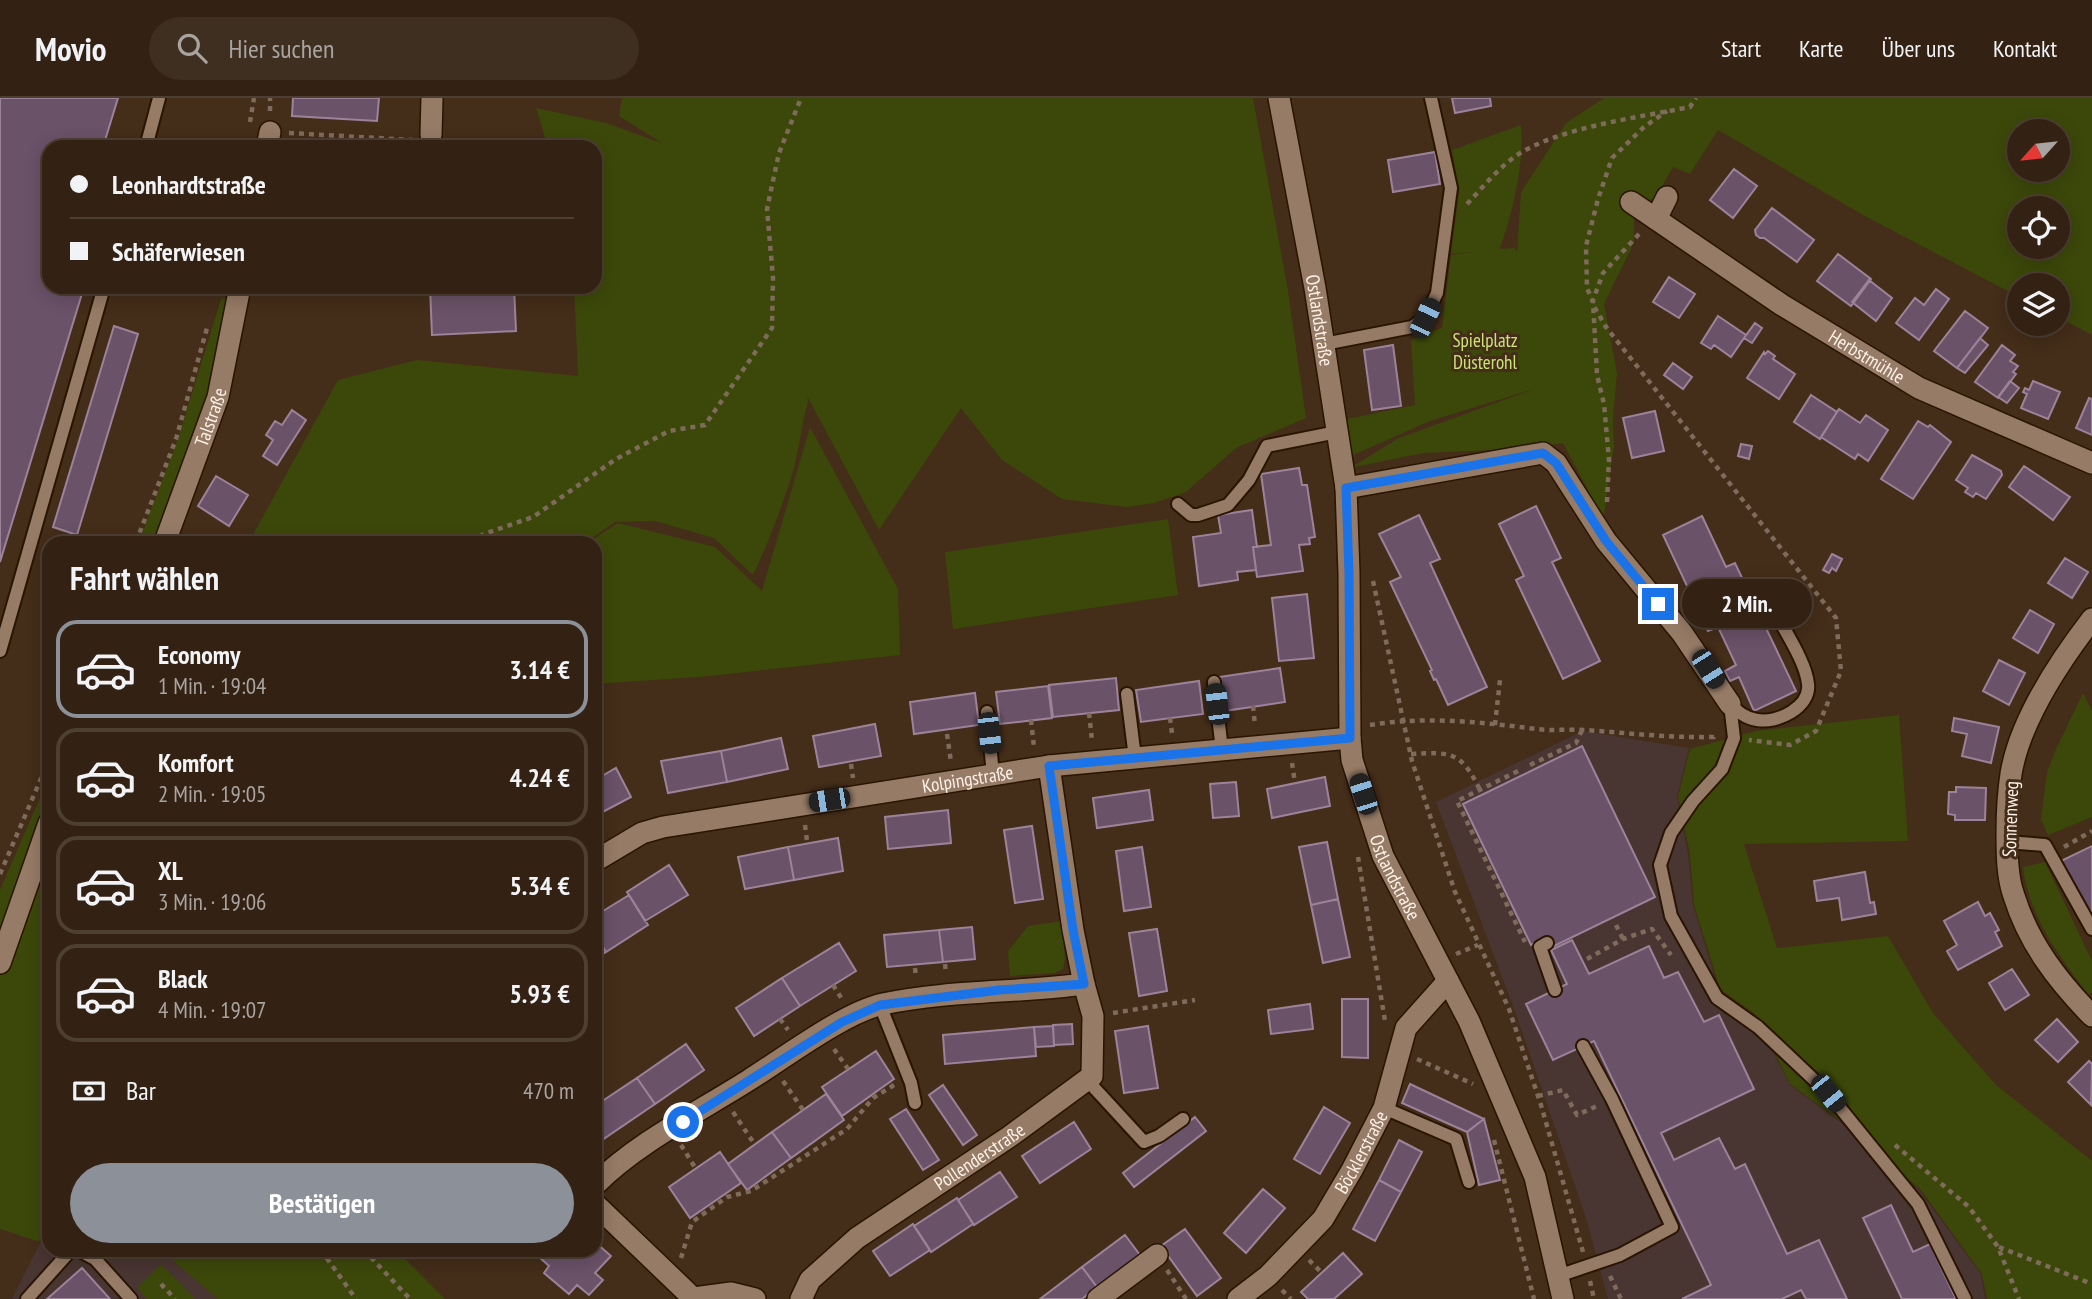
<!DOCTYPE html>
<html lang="de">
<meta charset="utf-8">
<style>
body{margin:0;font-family:"PT Sans Narrow",sans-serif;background:#3e2f21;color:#f1f3f6;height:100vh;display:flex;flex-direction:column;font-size:26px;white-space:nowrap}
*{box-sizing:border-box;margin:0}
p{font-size:23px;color:#a9a4a0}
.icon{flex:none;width:38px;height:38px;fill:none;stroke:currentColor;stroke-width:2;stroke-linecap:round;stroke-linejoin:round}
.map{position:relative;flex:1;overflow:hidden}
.sheet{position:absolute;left:42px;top:438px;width:560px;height:721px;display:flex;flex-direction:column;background:#332213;border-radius:21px;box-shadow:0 4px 18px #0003,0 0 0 2px #4e3f33}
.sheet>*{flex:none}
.top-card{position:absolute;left:42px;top:42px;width:560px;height:154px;border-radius:21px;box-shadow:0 4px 18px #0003,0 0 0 2px #4e3f33;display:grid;align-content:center;height:154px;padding:0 28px;background:#332213}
.needle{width:46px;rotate:243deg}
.controls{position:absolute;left:2007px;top:21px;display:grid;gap:14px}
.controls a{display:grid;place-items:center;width:63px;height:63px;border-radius:50%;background:#332213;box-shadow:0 4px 18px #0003,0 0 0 2px #4e3f33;font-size:35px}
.end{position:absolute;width:32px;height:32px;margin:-16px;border:9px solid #1a73e8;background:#fff;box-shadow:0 0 0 4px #fff}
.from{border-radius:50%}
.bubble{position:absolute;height:49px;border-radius:24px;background:#332213;box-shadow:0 4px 18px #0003,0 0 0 2px #4e3f33;font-size:23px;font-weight:700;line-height:49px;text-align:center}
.car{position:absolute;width:21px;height:42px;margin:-21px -10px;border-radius:9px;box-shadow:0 0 5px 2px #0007;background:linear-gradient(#222 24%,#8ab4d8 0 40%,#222 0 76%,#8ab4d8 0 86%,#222 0)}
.top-card b{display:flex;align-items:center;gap:24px;height:66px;font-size:26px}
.top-card b+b{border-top:2px solid #4e3f33}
.top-card i{width:18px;height:18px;background:#f1f3f6}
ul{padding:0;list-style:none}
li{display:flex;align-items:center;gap:21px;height:98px;margin:0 14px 10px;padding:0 14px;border:4px solid #4e3f33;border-radius:21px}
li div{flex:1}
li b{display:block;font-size:26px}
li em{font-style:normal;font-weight:700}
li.on{border-color:#8c9099}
li>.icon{width:63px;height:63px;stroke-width:1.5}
h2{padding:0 28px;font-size:32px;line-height:84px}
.pay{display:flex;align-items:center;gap:18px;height:77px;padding:0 28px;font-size:26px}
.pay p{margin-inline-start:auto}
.button{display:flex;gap:14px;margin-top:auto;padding:14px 28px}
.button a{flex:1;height:80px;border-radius:42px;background:#8c9099;color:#fff;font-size:28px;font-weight:700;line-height:80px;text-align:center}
header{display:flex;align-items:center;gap:42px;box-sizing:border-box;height:98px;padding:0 35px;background:#332213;border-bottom:2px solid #4e3f33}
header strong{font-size:33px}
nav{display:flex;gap:38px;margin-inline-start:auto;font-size:24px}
.search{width:490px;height:63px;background:#3e2f21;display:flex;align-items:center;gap:18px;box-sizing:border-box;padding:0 24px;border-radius:38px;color:#a9a4a0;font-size:26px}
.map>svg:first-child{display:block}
.education{fill:#493532}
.green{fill:#3c480a;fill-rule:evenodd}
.building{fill:#6a5268;stroke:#9d839a;stroke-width:2}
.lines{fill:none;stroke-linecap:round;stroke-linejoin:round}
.service-casing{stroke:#291502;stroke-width:16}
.minor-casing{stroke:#291502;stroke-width:24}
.path{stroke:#7f6b5b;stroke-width:4.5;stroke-dasharray:5 5;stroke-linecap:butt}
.service{stroke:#967b66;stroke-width:12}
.minor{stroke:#967b66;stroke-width:21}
.route{stroke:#1a73e8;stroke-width:9}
.labels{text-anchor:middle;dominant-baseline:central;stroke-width:6;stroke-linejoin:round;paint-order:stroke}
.street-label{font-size:19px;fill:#fdf1e8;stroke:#442d19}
.park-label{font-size:19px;fill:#cae576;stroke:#442d19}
</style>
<header>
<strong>Movio</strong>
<div class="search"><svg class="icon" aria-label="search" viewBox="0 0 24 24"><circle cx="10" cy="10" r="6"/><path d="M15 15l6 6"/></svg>Hier suchen</div>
<nav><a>Start</a><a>Karte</a><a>Über uns</a><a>Kontakt</a></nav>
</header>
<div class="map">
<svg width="2092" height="1201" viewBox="0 0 2092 1201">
<rect width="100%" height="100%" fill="#442d19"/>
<!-- education -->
<path class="education" d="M1583,633L1689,650L1677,699L1688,756L1693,807L1719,893L1754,917L1790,987L1847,1029L1919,1092L1981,1176L1985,1201H1608L1586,1120L1516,916L1436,704Z
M49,1127V1152H180L234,1201H12Z"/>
<!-- green -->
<path class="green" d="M622,0H1253L1288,193L1306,320L1236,350L1186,394L1154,405L1127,409L1062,401L1002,362L961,310L879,432L807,298L808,303C801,330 798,360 789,387C778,418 767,448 753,477L714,440L655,423L615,424L586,444H249L338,282L417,262L578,278L574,189H595V49H548L536,10L606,25L662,45L619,18Z
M1604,0H2092V237L2058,219V187H2020L2019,199L1863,117L1718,32L1690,76L1673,69L1656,99L1634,110V145L1604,206L1617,275L1613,320L1614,348L1602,430L1590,396L1563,345L1518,351L1423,355L1350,370L1399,340L1534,291L1430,323L1351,358L1347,321L1415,307L1411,242L1442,230L1451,157L1474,154L1451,156L1459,93L1452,52L1521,27C1525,65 1512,115 1500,151L1515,150L1517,154L1521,94L1566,25ZM2020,33H2058V72H2020ZM2020,110H2058V149H2020Z
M238,198L165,444H139L178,341L221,201Z
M810,329L898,491L900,557L711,578L595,586V444H589L618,425L715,449L762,493Z
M1168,421L1178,497L953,531L945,454Z
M2083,595L2092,613V719L2048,737L2041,721L2047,674L2056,651Z
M1899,617L1908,743L1744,746L1777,850L1888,838L1933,915L1996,987L2092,1063V1201H1987L1982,1176L1921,1092L1848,1028L1790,986L1755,916L1720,891L1694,807L1690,756L1678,699L1690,651L1756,633Z
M49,679V1141L37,1143L0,1131V792Z
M2045,764L2092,863V894L2089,897C2059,859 2029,818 2023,769Z
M1062,823L1065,861L1063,871L1054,875L1010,878L1008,853L1028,828Z
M149,1152H396L445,1201H218L164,1155Z
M161,1166L195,1201H147L137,1190Z"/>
<!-- building -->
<path class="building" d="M0,0H118L103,49H49V189H84L0,464Z
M293,0H379L377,23L292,18Z
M1452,0H1490L1491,8L1455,15Z
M1435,54L1440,86L1393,94L1388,62Z
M1734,71L1757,88L1733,120L1710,102Z
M1772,110L1814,142L1797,164L1764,140H1760L1756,137L1755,132Z
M1838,156L1871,181L1851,208L1817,183Z
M1669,179L1695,196L1679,220L1653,204Z
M1869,182L1892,200L1876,223L1852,204Z
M430,189H514L516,233L432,237Z
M1936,191L1949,201L1919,242L1896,225L1915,200L1924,207Z
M1965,213L1988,230L1957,270L1934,253Z
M1718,218L1746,237L1731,259L1714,247L1711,251L1701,245Z
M1755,225L1762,230L1752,245L1744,240Z
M114,228L138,236L77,437L53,429Z
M1980,240L1988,247L1965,275L1957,270Z
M1393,247L1401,308L1372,312L1364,252Z
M2002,247L2015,257L2010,263L2018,268L2013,274L2016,276L1998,300L1975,284Z
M1768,253L1775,258L1773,261L1795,276L1779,301L1747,280L1764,254L1765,256Z
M1673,265L1692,279L1683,291L1664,277Z
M2010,283L2019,290L2007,305L1998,299Z
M2033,283L2060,294L2048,321L2021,310L2027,296L2023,294L2025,290L2029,292Z
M1811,297L1837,314L1820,341L1794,324Z
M2089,300L2092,301V337L2076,330Z
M1839,311L1860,325L1866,317L1888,332L1868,363L1858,356L1855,361L1821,339Z
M292,312L306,322L277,367L263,358L273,342L266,337L275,323L282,327Z
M1655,313L1664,353L1632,360L1623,320Z
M1918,323L1928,329L1930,327L1951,344L1913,401L1881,381Z
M1741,346L1752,348L1749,361L1738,358Z
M1972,357L2001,373L2002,377L1986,401L1976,395L1973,399L1965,394L1968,390L1956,382Z
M2024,368L2070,399L2053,422L2009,389Z
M1299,370L1302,387H1307L1315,439L1309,440L1310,446L1299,447L1303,473L1257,479L1253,449L1271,447L1261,376Z
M216,378L248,397L229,428L198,408Z
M1536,408L1561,460L1552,464L1600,563L1563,581L1516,482L1524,478L1499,426Z
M1252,412L1257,449H1253L1256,472L1237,474L1238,482L1199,488L1193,439L1221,435L1218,417Z
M1419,417L1440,461L1430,465L1487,589L1448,607L1436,581L1434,582L1430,573L1432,572L1390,484L1401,479L1379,436Z
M1702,418L1726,469L1735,465L1796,593L1754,613L1739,579L1730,583L1725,573L1736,567L1718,529L1708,533L1703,524L1715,518L1698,483L1687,488L1663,437Z
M1832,456L1842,461L1836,473L1832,470L1829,475L1823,472Z
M2065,460L2088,474L2072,500L2048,485Z
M1307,496L1314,560L1279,563L1272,500Z
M2030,512L2054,526L2038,555L2013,540Z
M1999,562L2025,575L2009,607L1983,593Z
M1280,570L1285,604L1224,613L1219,579Z
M1116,580L1119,612L1053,619L1049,587Z
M1199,583L1203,616L1141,624L1136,592Z
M1048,588L1052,620L1000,626L996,594Z
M975,595L979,627L914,636L910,604Z
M1954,620L1999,629L1991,665L1962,658L1967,636L1952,633Z
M875,626L881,658L819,669L813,638Z
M781,640L788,671L727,684L721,653Z
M1582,648L1655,799L1550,850L1545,841L1531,847L1463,706Z
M721,653L727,684L668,695L661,663Z
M616,670L631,699L595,718V682Z
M1325,679L1330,708L1272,720L1267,691Z
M1236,684L1239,718L1213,720L1210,686Z
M1956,689L1986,690L1985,722H1955V717L1948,716L1949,694H1956Z
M1149,692L1153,722L1097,730L1093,700Z
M948,712L951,745L888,751L885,719Z
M1032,728L1043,801L1015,805L1004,732Z
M838,740L843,773L794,782L788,749Z
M1327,744L1338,801L1311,807L1299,749Z
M2092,748V825L2061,763Z
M788,749L794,782L745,791L738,759Z
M1142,749L1151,809L1124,813L1116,753Z
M669,767L688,797L645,823L627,794Z
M1865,774L1870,805L1874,804L1876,816L1842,822L1839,800L1817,803L1814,783Z
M629,797L648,827L606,854L595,836V818Z
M1338,801L1350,859L1323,865L1311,807Z
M1978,804L1985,818L1990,815L1999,832L1995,834L2002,848L1958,872L1947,853L1957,847L1944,823Z
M972,829L975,861L943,864L939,832Z
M1157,831L1167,893L1139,898L1129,835Z
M939,832L943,864L887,869L884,837Z
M595,836L606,854L595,861Z
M1572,842L1589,876L1649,848L1664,880L1678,874L1704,924L1719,917L1754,991L1661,1035L1674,1062L1719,1040L1735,1071L1745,1066L1787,1156L1819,1142L1847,1201H1806L1801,1192L1782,1201H1682L1711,1187L1594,943L1553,962L1526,906L1567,886L1551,852Z
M839,845L856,873L800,908L782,880Z
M2012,871L2029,897L2005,912L1989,885Z
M782,880L800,908L754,938L736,910Z
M1342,901H1368V960L1342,959Z
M1310,906L1313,931L1271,936L1268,912Z
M2057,921L2078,944L2058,964L2035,942Z
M1072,926L1073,946L1054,947L1053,927Z
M1053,928L1054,948L1036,949L1034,929Z
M1148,928L1158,990L1124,995L1115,933Z
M1034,929L1036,958L945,966L943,937Z
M686,946L704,972L655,1006L637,980Z
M876,953L894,981L842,1018L822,989Z
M2089,963L2092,966L2091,1007L2068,984Z
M637,980L655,1006L602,1042L595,1032V1008Z
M1410,986L1484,1021L1467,1034L1402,1005Z
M943,987L977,1037L963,1047L929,997Z
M826,996L844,1022L791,1060L772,1034Z
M1324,1009L1350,1025L1320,1076L1294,1061Z
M906,1011L939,1062L923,1072L890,1021Z
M1195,1019L1206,1033L1134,1089L1123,1075Z
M1484,1021L1500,1082L1479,1087L1467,1034Z
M1074,1024L1091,1051L1040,1085L1022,1058Z
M772,1034L791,1060L747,1092L728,1066Z
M1399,1042L1422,1054L1401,1094L1379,1082Z
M720,1054L741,1085L690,1120L669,1089Z
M1000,1074L1017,1099L974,1127L958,1102Z
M1379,1082L1401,1094L1375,1143L1353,1131Z
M1263,1091L1285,1110L1246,1155L1224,1135Z
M957,1100L973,1126L931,1154L914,1128Z
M1891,1107L1913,1154L1930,1146L1956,1201H1902L1863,1120Z
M913,1126L930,1152L890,1178L873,1153Z
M1185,1131L1221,1180L1197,1198L1161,1148Z
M1125,1137L1140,1157L1097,1189L1082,1169Z
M595,1144L611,1158L595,1175L603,1182L589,1197L577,1187L569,1196L544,1175L549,1168L539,1159L546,1152H595Z
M1343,1155L1362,1176L1334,1201H1308L1301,1194Z
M1082,1169L1097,1189L1082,1201H1040Z
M82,1170L110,1201H47Z"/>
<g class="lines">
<defs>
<path id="service" d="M146,49L159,0
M1324,246L1412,229L1425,220L1437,195L1451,90L1431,0
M1178,406L1191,417H1198L1228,407L1249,382L1267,348L1337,334
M0,553L104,189
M1214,584L1222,652
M1127,596L1135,660
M1730,606L1734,640L1722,671L1693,703L1671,735L1660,767L1671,818L1717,900L1758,929L1828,995L1918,1106L1965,1201
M1730,606C1738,614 1745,620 1757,622C1777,626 1811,609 1808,586C1806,564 1784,532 1774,512
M987,614L993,677
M2007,744L2045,747L2092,831
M1547,845L1540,849L1555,892
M880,907L911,985L915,1005
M1087,982L1144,1044L1159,1038L1183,1021
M1384,1010L1456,1041L1469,1084
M78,1152L95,1161L131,1201
M1558,1178L1620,1157L1672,1129L1612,1001L1583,948
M27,1201L71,1152"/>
<g id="minor">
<path id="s1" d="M1279,0L1315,190L1346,390L1349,475L1350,640L1352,662L1383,758L1469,923L1535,1079L1563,1201"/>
<path d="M431,37L432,0"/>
<path d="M267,49L270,34"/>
<path id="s2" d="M1631,104L1782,207L1919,290L2092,365"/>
<path d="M1656,121L1667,99"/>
<path d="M1346,390L1543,355L1556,365L1606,443L1682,535L1730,606"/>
<path id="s3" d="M165,444L218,299L240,189"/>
<path d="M2092,521C2059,564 2020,622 2011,676C2008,696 2007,715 2007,735C2007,755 2007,779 2014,798C2029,846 2058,883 2092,918"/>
<path id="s4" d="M595,763L642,735L663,729L1049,668L1350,640"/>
<path d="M0,865L49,725"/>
<path d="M595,1087C635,1046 700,1013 749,982C784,960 845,914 883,906C949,892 1018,895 1084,886L1073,832L1049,668"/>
<path d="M595,1106L694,1201"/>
<path d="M694,1200L731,1195L755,1201"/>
<path id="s5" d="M801,1201L810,1182L857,1140L1009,1039L1092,978L1093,918L1084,886"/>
<path d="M1098,1201L1157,1157"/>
<path id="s6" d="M1238,1201L1268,1178L1323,1121L1352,1072L1384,1010L1406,930L1448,883"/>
</g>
</defs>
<!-- service casing -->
<use href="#service" class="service-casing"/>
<!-- minor casing -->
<use href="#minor" class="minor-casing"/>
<!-- path -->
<path class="path" d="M270,13V0
M250,24L254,0
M289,35L413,42
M1467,106C1482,90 1496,73 1513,60C1553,30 1641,19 1690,9L1696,0
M1639,136L1603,175L1592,205L1606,229L1836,520L1841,573L1816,633L1790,647L1749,642
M1607,404L1609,362L1604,306L1597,277L1593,204L1587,190L1586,148L1598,101L1612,60L1644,29L1667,13
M136,444L176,341L207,230
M471,444L484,436L533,419L616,361L669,333L705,327L772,230L773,180L767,111L779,55L801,0
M1373,483L1412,663L1455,794L1509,911L1541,1007L1583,1154
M1253,608L1255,627
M1089,615L1092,642
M1170,620L1172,635
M1031,622L1034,649
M1370,627C1424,618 1482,624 1536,631C1552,633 1569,631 1585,632C1628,635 1670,640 1714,639L1715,636
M1495,627L1500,582
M947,636L951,664
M1411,656C1451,654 1461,653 1480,692
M1292,665L1295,685
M851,666L853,680
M1530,667L1576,645L1582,632
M1518,673L1457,703L1525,844
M805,727L807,743
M2064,749L2092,733
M1358,759L1385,923
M0,776L49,662
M1616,827L1623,841
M1456,856L1478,847
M1587,861L1623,841L1652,831L1671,857
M945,866L946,876
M915,870L916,880
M833,887L842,901
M1113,915L1195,902
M780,921L788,932
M834,951L848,971
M1417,961L1473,986
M783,983L803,1012
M1538,998L1563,992L1577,1017L1599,1007
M733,1014L755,1047
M1494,1042L1534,1201
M681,1047L696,1071
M1895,1047L1969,1109L1998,1149L2019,1201
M1999,1149L2092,1186
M321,1152L356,1201
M364,1152L410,1201
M681,1160L692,1124L727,1099L751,1093L847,1031L873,1000L894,987
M1309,1162L1321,1174
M1167,1172L1186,1201
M1610,1178L1621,1201
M1590,1183L1594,1201
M161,1186L175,1201
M1282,1192L1291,1201"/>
<!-- service -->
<use href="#service" class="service"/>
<!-- minor -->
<use href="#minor" class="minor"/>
</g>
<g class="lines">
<!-- route -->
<path class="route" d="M683,1024L842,924L880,907L999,892L1084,886L1073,832L1049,668L1350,640L1349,475L1346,390L1543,355L1556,365L1606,443L1658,506"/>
</g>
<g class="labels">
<!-- street labels -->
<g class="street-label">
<text stroke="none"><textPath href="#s1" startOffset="226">Ostlandstraße</textPath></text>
<text stroke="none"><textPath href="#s2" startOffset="282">Herbstmühle</textPath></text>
<text stroke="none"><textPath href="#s3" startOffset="133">Talstraße</textPath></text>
<text stroke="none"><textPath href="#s4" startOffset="385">Kolpingstraße</textPath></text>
<text transform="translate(2010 721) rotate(-88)">Sonnenweg</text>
<text stroke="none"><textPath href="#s1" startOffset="793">Ostlandstraße</textPath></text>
<text stroke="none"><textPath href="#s6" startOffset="194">Böcklerstraße</textPath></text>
<text stroke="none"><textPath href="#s5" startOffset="231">Pollenderstraße</textPath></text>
</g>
<!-- park labels -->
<g class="park-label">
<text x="1485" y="242">Spielplatz<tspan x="1485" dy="22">Düsterohl</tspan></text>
</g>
</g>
</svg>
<div class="controls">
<a><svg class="needle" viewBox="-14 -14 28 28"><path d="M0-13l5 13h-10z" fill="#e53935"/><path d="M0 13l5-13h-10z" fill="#a9a4a0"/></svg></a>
<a><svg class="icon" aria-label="locate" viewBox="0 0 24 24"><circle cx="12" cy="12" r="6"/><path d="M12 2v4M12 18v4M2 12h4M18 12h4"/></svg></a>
<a><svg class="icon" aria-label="layers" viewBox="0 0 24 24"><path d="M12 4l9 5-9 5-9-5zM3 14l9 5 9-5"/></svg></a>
</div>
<i class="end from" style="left:683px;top:1024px"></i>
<i class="end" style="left:1658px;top:506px"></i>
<div class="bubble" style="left:1682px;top:481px;width:130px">2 Min.</div>
<i class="car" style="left:1425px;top:220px;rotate:25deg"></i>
<i class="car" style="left:1708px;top:571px;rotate:148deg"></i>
<i class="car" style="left:1217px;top:606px;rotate:353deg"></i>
<i class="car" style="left:989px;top:635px;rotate:174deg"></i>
<i class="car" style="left:1363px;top:696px;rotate:342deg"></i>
<i class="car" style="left:829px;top:702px;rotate:261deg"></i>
<i class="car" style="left:1828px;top:995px;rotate:141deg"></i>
<div class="top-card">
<b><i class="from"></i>Leonhardtstraße</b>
<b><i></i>Schäferwiesen</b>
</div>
<section class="sheet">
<h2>Fahrt wählen</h2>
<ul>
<li class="on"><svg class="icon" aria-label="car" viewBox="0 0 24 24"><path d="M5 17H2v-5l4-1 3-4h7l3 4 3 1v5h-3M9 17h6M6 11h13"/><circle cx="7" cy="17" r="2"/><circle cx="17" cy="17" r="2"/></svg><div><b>Economy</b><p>1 Min. · 19:04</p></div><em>3.14 €</em></li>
<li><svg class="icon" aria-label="car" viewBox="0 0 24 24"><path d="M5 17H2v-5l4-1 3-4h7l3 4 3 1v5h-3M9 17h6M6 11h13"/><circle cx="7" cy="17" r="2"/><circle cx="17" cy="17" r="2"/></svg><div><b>Komfort</b><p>2 Min. · 19:05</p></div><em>4.24 €</em></li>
<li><svg class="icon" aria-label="car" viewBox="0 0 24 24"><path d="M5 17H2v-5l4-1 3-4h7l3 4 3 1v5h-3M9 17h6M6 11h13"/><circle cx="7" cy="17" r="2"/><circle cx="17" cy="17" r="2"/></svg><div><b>XL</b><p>3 Min. · 19:06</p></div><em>5.34 €</em></li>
<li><svg class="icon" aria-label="car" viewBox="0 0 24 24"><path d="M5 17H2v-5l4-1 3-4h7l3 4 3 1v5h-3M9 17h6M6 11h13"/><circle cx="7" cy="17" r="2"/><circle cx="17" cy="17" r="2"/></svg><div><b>Black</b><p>4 Min. · 19:07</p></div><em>5.93 €</em></li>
</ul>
<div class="pay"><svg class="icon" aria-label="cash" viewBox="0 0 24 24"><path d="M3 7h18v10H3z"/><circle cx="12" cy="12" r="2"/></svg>Bar<p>470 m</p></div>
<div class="button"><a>Bestätigen</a></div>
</section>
</div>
